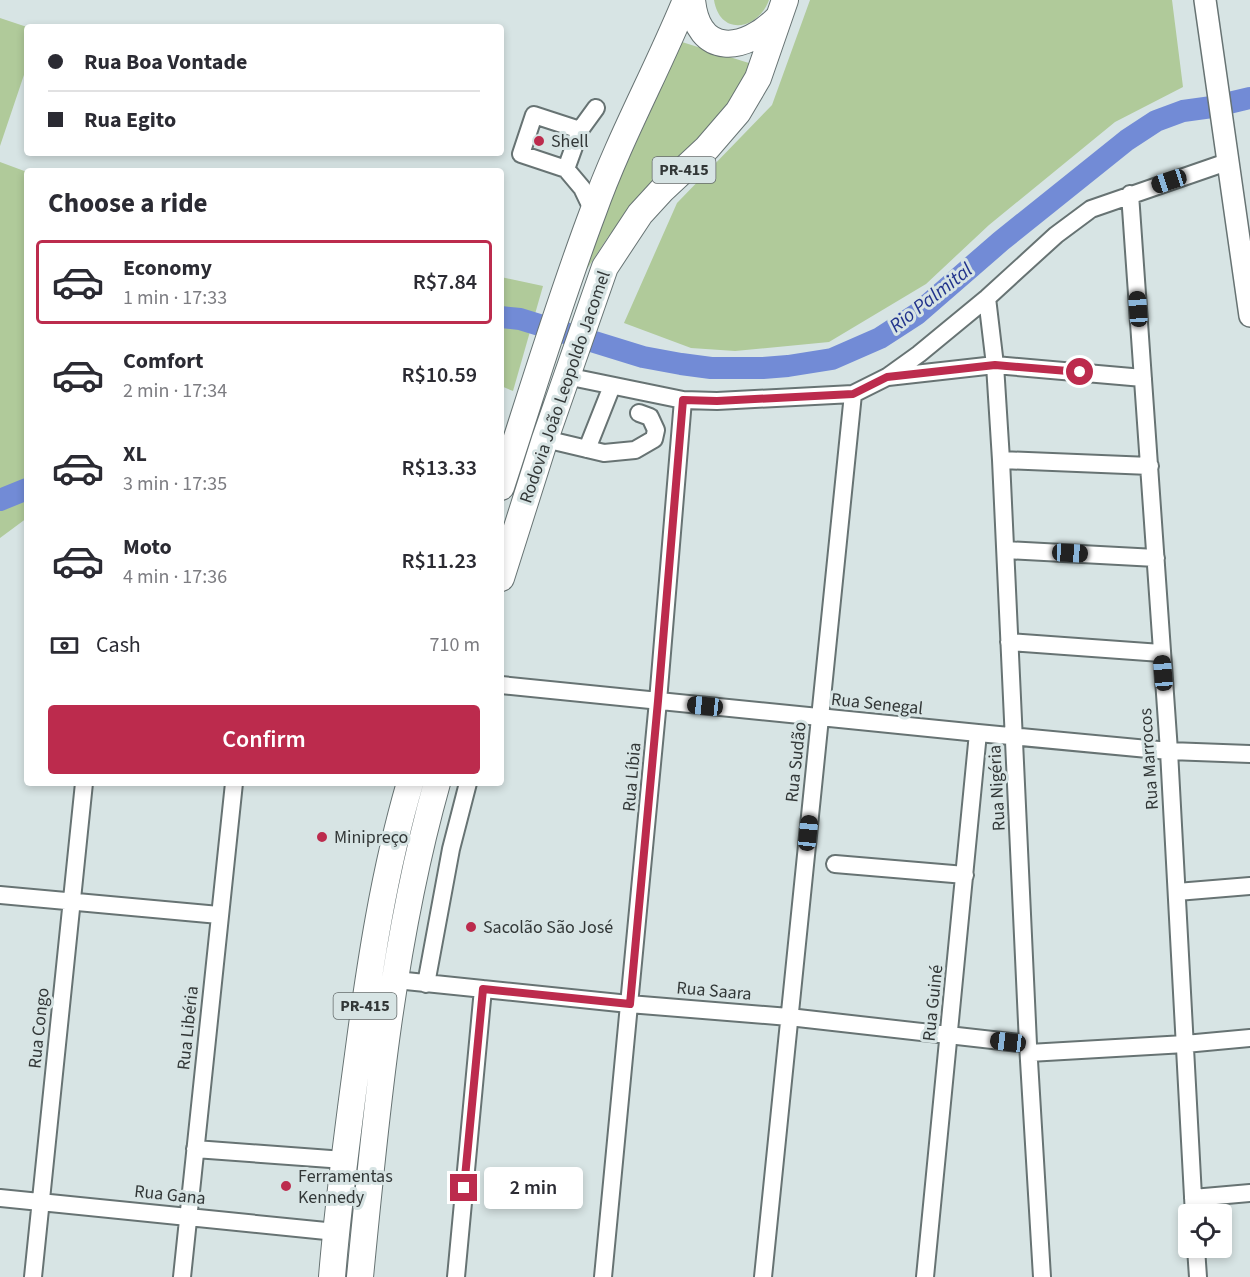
<!DOCTYPE html>
<meta charset="utf-8">
<style>
body{margin:0;font-family:"Source Sans 3",sans-serif;background:#f2f2f3;color:#2b2b33;height:100vh;display:flex;flex-direction:column;font-size:22px;white-space:nowrap}
*{box-sizing:border-box;margin:0}
p{font-size:20px;color:#7c7c81}
.icon{flex:none;width:33px;height:33px;fill:none;stroke:currentColor;stroke-width:2;stroke-linecap:round;stroke-linejoin:round}
.map{position:relative;flex:1;overflow:hidden}
.drawer{position:absolute;left:24px;top:168px;width:480px;height:618px;display:flex;flex-direction:column;background:#fff;border-radius:6px;box-shadow:0 3px 9px #0003}
.drawer>*{flex:none}
.hud{position:absolute;left:24px;top:24px;width:480px;height:132px;border-radius:6px;box-shadow:0 3px 9px #0003;display:grid;align-content:center;height:132px;padding:0 24px;background:#fff}
.controls{position:absolute;left:1178px;top:1204px;display:grid;gap:12px}
.controls a{display:grid;place-items:center;width:54px;height:54px;border-radius:6px;background:#fff;box-shadow:0 3px 9px #0003;font-size:30px}
.end{position:absolute;width:27px;height:27px;margin:-14px;border:8px solid #bc2b4d;background:#fff;box-shadow:0 0 0 3px #fff}
.from{border-radius:50%}
.bubble{position:absolute;height:42px;border-radius:6px;background:#fff;box-shadow:0 3px 9px #0003;font-size:20px;font-weight:600;line-height:42px;text-align:center}
.car{position:absolute;width:18px;height:36px;margin:-18px -9px;border-radius:8px;box-shadow:0 0 4px 2px #0007;background:linear-gradient(#222 24%,#8ab4d8 0 40%,#222 0 76%,#8ab4d8 0 86%,#222 0)}
.hud b{display:flex;align-items:center;gap:21px;height:57px;font-size:22px}
.hud b+b{border-top:2px solid #e1e1e2}
.hud i{width:15px;height:15px;background:#2b2b33}
ul{padding:0;list-style:none}
li{display:flex;align-items:center;gap:18px;height:84px;margin:0 12px 9px;padding:0 12px;border:3px solid transparent;border-radius:6px}
li div{flex:1}
li b{display:block;font-size:22px}
li em{font-style:normal;font-weight:600}
li.on{border-color:#bc2b4d}
li>.icon{width:54px;height:54px;stroke-width:1.5}
h2{padding:0 24px;font-size:27px;line-height:72px}
.pay{display:flex;align-items:center;gap:15px;height:66px;padding:0 24px;font-size:22px}
.pay p{margin-inline-start:auto}
.button{display:flex;gap:12px;margin-top:auto;padding:12px 24px}
.button a{flex:1;height:69px;border-radius:6px;background:#bc2b4d;color:#fff;font-size:24px;font-weight:600;line-height:69px;text-align:center}
.map>svg:first-child{display:block}
.green{fill:#b0ca9a}
.lines{fill:none;stroke-linecap:round;stroke-linejoin:round}
.river{stroke:#728bd6;stroke-width:22}
.minor-casing{stroke:#677373;stroke-width:20}
.major-casing{stroke:#677373;stroke-width:24}
.highway-casing{stroke:#677373;stroke-width:28}
.minor{stroke:#fff;stroke-width:16}
.major{stroke:#fff;stroke-width:21}
.highway{stroke:#fff;stroke-width:26}
.route{stroke:#bc2b4d;stroke-width:8}
.poi-dot{fill:#bc2b4d;stroke:#d7e4e4;stroke-width:2}
.labels{text-anchor:middle;dominant-baseline:central;stroke-width:6;stroke-linejoin:round;paint-order:stroke}
.shield{fill:#d7e4e4;stroke:#646b6b;stroke-width:1.5}
.shield-label{font-size:16px;font-weight:bold;fill:#323737}
.poi-label{font-size:18px;fill:#323737;stroke:#d7e4e4;text-anchor:start}
.street-label{font-size:18px;fill:#323737;stroke:#d7e4e4}
.water-label{font-size:20px;font-style:italic;fill:#22348c;stroke:#d7e4e4}
</style>
<div class="map">
<svg width="1250" height="1277" viewBox="0 0 1250 1277">
<rect width="100%" height="100%" fill="#d7e4e4"/>
<!-- green -->
<path class="green" d="M714,0H769C758,30 720,37 714,0Z
M810,0H1172L1183,87L1115,122L989,225L926,284L829,342L735,351L691,348L624,323L677,203L772,105Z
M0,18L27,27V66L0,146Z
M682,42L752,64L731,100L700,142L649,186L608,237L585,272L613,193Z
M0,162L27,172V518L0,538Z
M501,277L543,286L513,391L501,386Z"/>
<g class="lines">
<!-- river -->
<path class="river" d="M501,317L520,319L643,357L681,364L711,368H763L788,366L832,359L880,338L917,314L1001,241L1127,140L1156,121L1183,111L1212,107L1250,98
M0,500L27,489"/>
<defs>
<path id="minor" d="M566,169L521,154L534,115L580,130
M1130,194L1169,751L1194,1215
M593,211L582,188L566,169L580,130L596,108
M987,298L995,365L1001,460L1028,1044L1042,1277
M566,376L683,400L717,401L853,394L887,377L919,354L987,298L1056,235L1091,209L1227,162
M888,377L995,365L1143,378
M545,439L604,453L635,450L654,439L656,430L650,417L639,413
M587,449L612,386
M1001,460L1150,466
M1006,550L1156,558
M1009,642L1161,653
M501,685L978,733L1169,751L1250,754
M835,864L965,875
M1177,892L1250,886
M0,895L219,915
M396,980L629,1004L789,1017L1028,1044
M426,984L451,849L468,783
M1029,1053L1185,1044L1250,1038
M195,1149L344,1160
M0,1198L336,1232
M1193,1198L1250,1193
M1196,1248L1198,1277
M33,1277L84,783
M182,1277L234,783
M456,1277L483,989
M603,1277L658,701L683,400
M763,1277L853,394
M925,1277L978,733"/>
<path id="major" d="M1205,0L1250,316"/>
<path id="highway" d="M692,0C698,58 745,52 778,18
M501,487C531,395 559,302 593,212C619,139 657,71 686,0
M501,578L545,439L605,267L640,214L662,190L707,148L738,112L758,78L785,0
M332,1277C338,1203 348,1129 358,1055C370,964 384,872 410,783
M360,1277C376,1112 392,943 437,783"/>
</defs>
<!-- minor casing -->
<use href="#minor" class="minor-casing"/>
<!-- major casing -->
<use href="#major" class="major-casing"/>
<!-- highway casing -->
<use href="#highway" class="highway-casing"/>
<!-- minor -->
<use href="#minor" class="minor"/>
<!-- major -->
<use href="#major" class="major"/>
<!-- highway -->
<use href="#highway" class="highway"/>
</g>
<g class="lines">
<!-- route -->
<path class="route" d="M464,1188L483,989L630,1004L658,701L683,400L717,401L853,394L887,377L995,365L1080,372"/>
</g>
<!-- markers -->
<g class="poi-dot">
<circle cx="539" cy="141" r="6"/>
<circle cx="322" cy="837" r="6"/>
<circle cx="471" cy="927" r="6"/>
<circle cx="286" cy="1186" r="6"/>
</g>
<g class="labels">
<!-- shield labels -->
<g class="shield">
<rect x="652.5" y="157" width="63" height="26" rx="4.5"/>
<rect x="333.5" y="993" width="63" height="26" rx="4.5"/>
</g>
<g class="shield-label">
<text x="684" y="170">PR-415</text>
<text x="365" y="1006">PR-415</text>
</g>
<!-- poi labels -->
<g class="poi-label">
<text x="551" y="141">Shell</text>
<text x="334" y="837">Minipreço</text>
<text x="483" y="927">Sacolão São José</text>
<text x="298" y="1176">Ferramentas<tspan x="298" dy="21">Kennedy</tspan></text>
</g>
<!-- street labels -->
<g class="street-label">
<text transform="translate(565 387) rotate(-71)">Rodovia João Leopoldo Jacomel</text>
<text transform="translate(877 704) rotate(6)">Rua Senegal</text>
<text transform="translate(1149 759) rotate(-94)">Rua Marrocos</text>
<text transform="translate(796 762) rotate(-84)">Rua Sudão</text>
<text transform="translate(632 777) rotate(-85)">Rua Líbia</text>
<text transform="translate(997 788) rotate(-93)">Rua Nigéria</text>
<text transform="translate(714 991) rotate(5)">Rua Saara</text>
<text transform="translate(933 1003) rotate(-84)">Rua Guiné</text>
<text transform="translate(39 1028) rotate(-84)">Rua Congo</text>
<text transform="translate(188 1028) rotate(-84)">Rua Libéria</text>
<text transform="translate(170 1195) rotate(6)">Rua Gana</text>
</g>
<!-- water labels -->
<g class="water-label">
<text transform="translate(931 298) rotate(-38)">Rio Palmital</text>
</g>
</g>
</svg>
<div class="controls">
<a><svg class="icon" aria-label="locate" viewBox="0 0 24 24"><circle cx="12" cy="12" r="6"/><path d="M12 2v4M12 18v4M2 12h4M18 12h4"/></svg></a>
</div>
<i class="end from" style="left:1080px;top:372px"></i>
<i class="end" style="left:464px;top:1188px"></i>
<div class="bubble" style="left:484px;top:1167px;width:99px">2 min</div>
<i class="car" style="left:1169px;top:181px;rotate:252deg"></i>
<i class="car" style="left:1138px;top:309px;rotate:356deg"></i>
<i class="car" style="left:1070px;top:553px;rotate:93deg"></i>
<i class="car" style="left:1163px;top:673px;rotate:355deg"></i>
<i class="car" style="left:705px;top:706px;rotate:276deg"></i>
<i class="car" style="left:808px;top:833px;rotate:6deg"></i>
<i class="car" style="left:1008px;top:1042px;rotate:277deg"></i>
<div class="hud">
<b><i class="from"></i>Rua Boa Vontade</b>
<b><i></i>Rua Egito</b>
</div>
<section class="drawer">
<h2>Choose a ride</h2>
<ul>
<li class="on"><svg class="icon" aria-label="car" viewBox="0 0 24 24"><path d="M5 17H2v-5l4-1 3-4h7l3 4 3 1v5h-3M9 17h6M6 11h13"/><circle cx="7" cy="17" r="2"/><circle cx="17" cy="17" r="2"/></svg><div><b>Economy</b><p>1 min · 17:33</p></div><em>R$7.84</em></li>
<li><svg class="icon" aria-label="car" viewBox="0 0 24 24"><path d="M5 17H2v-5l4-1 3-4h7l3 4 3 1v5h-3M9 17h6M6 11h13"/><circle cx="7" cy="17" r="2"/><circle cx="17" cy="17" r="2"/></svg><div><b>Comfort</b><p>2 min · 17:34</p></div><em>R$10.59</em></li>
<li><svg class="icon" aria-label="car" viewBox="0 0 24 24"><path d="M5 17H2v-5l4-1 3-4h7l3 4 3 1v5h-3M9 17h6M6 11h13"/><circle cx="7" cy="17" r="2"/><circle cx="17" cy="17" r="2"/></svg><div><b>XL</b><p>3 min · 17:35</p></div><em>R$13.33</em></li>
<li><svg class="icon" aria-label="car" viewBox="0 0 24 24"><path d="M5 17H2v-5l4-1 3-4h7l3 4 3 1v5h-3M9 17h6M6 11h13"/><circle cx="7" cy="17" r="2"/><circle cx="17" cy="17" r="2"/></svg><div><b>Moto</b><p>4 min · 17:36</p></div><em>R$11.23</em></li>
</ul>
<div class="pay"><svg class="icon" aria-label="cash" viewBox="0 0 24 24"><path d="M3 7h18v10H3z"/><circle cx="12" cy="12" r="2"/></svg>Cash<p>710 m</p></div>
<div class="button"><a>Confirm</a></div>
</section>
</div>
